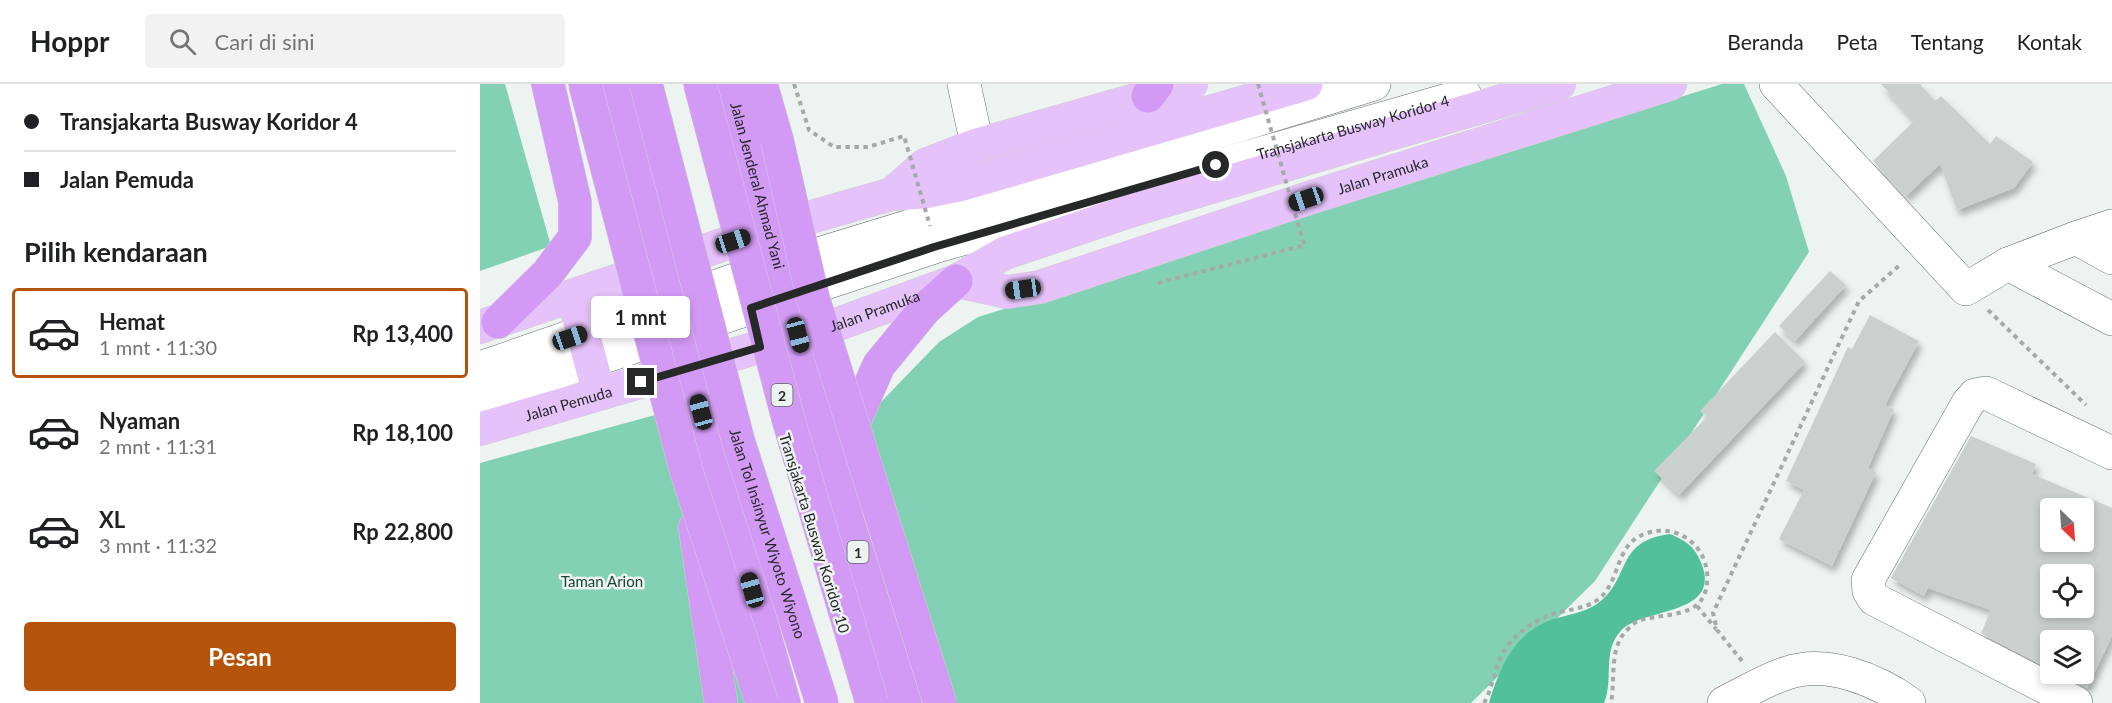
<!DOCTYPE html>
<html lang="id">
<meta charset="utf-8">
<style>
body{margin:0;font-family:Lato,sans-serif;background:#f2f2f2;color:#202124;height:100vh;display:flex;flex-direction:column;font-size:22px;white-space:nowrap}
*{box-sizing:border-box;margin:0}
p{font-size:20px;color:#757577}
.icon{flex:none;width:33px;height:33px;fill:none;stroke:currentColor;stroke-width:2;stroke-linecap:round;stroke-linejoin:round}
.map{position:relative;flex:1;overflow:hidden}
.sheet{display:flex;flex-direction:column;background:#fff;width:480px}
.sheet>*{flex:none}
.top-card{display:grid;align-content:center;height:132px;padding:0 24px;background:#fff}
.needle{width:39px;rotate:155deg}
.tools{position:absolute;left:1560px;top:414px;display:grid;gap:12px}
.tools a{display:grid;place-items:center;width:54px;height:54px;border-radius:6px;background:#fff;box-shadow:0 3px 9px #0003;font-size:30px}
.end{position:absolute;width:27px;height:27px;margin:-14px;border:8px solid #272928;background:#fff;box-shadow:0 0 0 3px #fff}
.from{border-radius:50%}
.bubble{position:absolute;height:42px;border-radius:6px;background:#fff;box-shadow:0 3px 9px #0003;font-size:20px;font-weight:700;line-height:42px;text-align:center}
.car{position:absolute;width:18px;height:36px;margin:-18px -9px;border-radius:8px;box-shadow:0 0 4px 2px #0007;background:linear-gradient(#222 24%,#8ab4d8 0 40%,#222 0 76%,#8ab4d8 0 86%,#222 0)}
.top-card b{display:flex;align-items:center;gap:21px;height:57px;font-size:22px}
.top-card b+b{border-top:2px solid #e0e0e0}
.top-card i{width:15px;height:15px;background:#202124}
ul{padding:0;list-style:none}
li{display:flex;align-items:center;gap:18px;height:90px;margin:0 12px 9px;padding:0 12px;border:3px solid transparent;border-radius:6px}
li div{flex:1}
li b{display:block;font-size:22px}
li em{font-style:normal;font-weight:700}
li.active{border-color:#b45309}
li>.icon{width:54px;height:54px;stroke-width:1.5}
h2{padding:0 24px;font-size:27px;line-height:72px}
.cta{display:flex;gap:12px;margin-top:auto;padding:12px 24px}
.cta a{flex:1;height:69px;border-radius:6px;background:#b45309;color:#fff;font-size:24px;font-weight:700;line-height:69px;text-align:center}
header{display:flex;align-items:center;gap:36px;box-sizing:border-box;height:84px;padding:0 30px;background:#fff;border-bottom:2px solid #e0e0e0}
header strong{font-size:28px}
nav{display:flex;gap:33px;margin-inline-start:auto;font-size:21px}
.search{width:420px;height:54px;background:#f2f2f2;display:flex;align-items:center;gap:15px;box-sizing:border-box;padding:0 21px;border-radius:6px;color:#757577;font-size:22px}
main{display:flex;flex:1;min-height:0}
.map>svg:first-child{display:block}
.green{fill:#83d1b4}
.water{fill:#53c09c}
.building{fill:#cad0ce;fill-rule:evenodd;filter:url(#shadow)}
.lines{fill:none;stroke-linecap:round;stroke-linejoin:round}
.minor-casing{stroke:#666c69;stroke-width:34}
.major-casing{stroke:#cfd0d0;stroke-width:34}
.highway-casing{stroke:#cfd0d0;stroke-width:34}
.path{stroke:#a5a9a7;stroke-width:4;stroke-dasharray:4.5 4.5;stroke-linecap:butt}
.minor{stroke:#fff;stroke-width:33}
.major{stroke:#e5c2f9;stroke-width:33}
.highway{stroke:#d39af5;stroke-width:33}
.highway-bridge-casing{stroke:#cfd0d0;stroke-width:34;stroke-linecap:butt}
.path-bridge{stroke:#a5a9a7;stroke-width:4;stroke-dasharray:4.5 4.5;stroke-linecap:butt}
.highway-bridge{stroke:#d39af5;stroke-width:33}
.route{stroke:#272928;stroke-width:8}
.labels{text-anchor:middle;dominant-baseline:central;stroke-width:5;stroke-linejoin:round;paint-order:stroke}
.shield{fill:#edf3f1;stroke:#626664;stroke-width:1.5}
.shield-label{font-size:14px;font-weight:bold;fill:#272928}
.street-label{font-size:15px;fill:#272928;stroke:#edf3f1}
.park-label{font-size:15px;fill:#184637;stroke:#edf3f1}
</style>
<header>
<strong>Hoppr</strong>
<div class="search"><svg class="icon" aria-label="search" viewBox="0 0 24 24"><circle cx="10" cy="10" r="6"/><path d="M15 15l6 6"/></svg>Cari di sini</div>
<nav><a>Beranda</a><a>Peta</a><a>Tentang</a><a>Kontak</a></nav>
</header>
<main>
<section class="sheet">
<div class="top-card">
<b><i class="from"></i>Transjakarta Busway Koridor 4</b>
<b><i></i>Jalan Pemuda</b>
</div>
<h2>Pilih kendaraan</h2>
<ul>
<li class="active"><svg class="icon" aria-label="car" viewBox="0 0 24 24"><path d="M5 17H2v-5l4-1 3-4h7l3 4 3 1v5h-3M9 17h6M6 11h13"/><circle cx="7" cy="17" r="2"/><circle cx="17" cy="17" r="2"/></svg><div><b>Hemat</b><p>1 mnt · 11:30</p></div><em>Rp 13,400</em></li>
<li><svg class="icon" aria-label="car" viewBox="0 0 24 24"><path d="M5 17H2v-5l4-1 3-4h7l3 4 3 1v5h-3M9 17h6M6 11h13"/><circle cx="7" cy="17" r="2"/><circle cx="17" cy="17" r="2"/></svg><div><b>Nyaman</b><p>2 mnt · 11:31</p></div><em>Rp 18,100</em></li>
<li><svg class="icon" aria-label="car" viewBox="0 0 24 24"><path d="M5 17H2v-5l4-1 3-4h7l3 4 3 1v5h-3M9 17h6M6 11h13"/><circle cx="7" cy="17" r="2"/><circle cx="17" cy="17" r="2"/></svg><div><b>XL</b><p>3 mnt · 11:32</p></div><em>Rp 22,800</em></li>
</ul>
<div class="cta"><a>Pesan</a></div>
</section>
<div class="map">
<svg width="1632" height="619" viewBox="0 0 1632 619">
<defs>
<filter id="shadow"><feDropShadow dx="3.5" dy="6" stdDeviation="3" flood-color="#0004"/></filter>
</defs>
<rect width="100%" height="100%" fill="#edf3f1"/>
<!-- green -->
<path class="green" d="M0,0H25L71,162L0,187Z
M1242,0H1264L1306,92L1329,168L1115,497L991,619H475L385,348L400,319L459,258L498,233Z
M197,325L287,619H0V379Z"/>
<!-- water -->
<path class="water" d="M1190,450C1207,457 1216,464 1222,481C1241,533 1160,523 1140,548C1122,568 1134,596 1124,619H1009C1020,583 1035,547 1074,535C1088,531 1105,528 1117,520C1152,495 1134,457 1190,450Z"/>
<!-- building -->
<path class="building" d="M1401,0H1440L1455,17L1461,12L1510,60L1516,52L1553,78L1534,104L1477,126L1460,80L1426,112L1393,77L1434,37Z
M1350,187L1366,201L1315,257L1299,242Z
M1390,231L1439,257L1405,321L1414,325L1388,384L1396,388L1352,482L1299,455L1324,406L1306,397L1368,263L1372,265Z
M1295,248L1325,278L1199,411L1174,387L1227,333L1220,327Z
M1491,352L1556,380L1552,390L1632,424V552L1607,604L1580,590H1604V556H1570V585L1501,549L1511,526L1448,504L1444,512L1411,494ZM1570,424H1604V458H1570ZM1570,490H1604V524H1570Z"/>
<g class="lines">
<defs>
<g id="minor">
<path d="M484,0L497,61"/>
<path d="M1296,0L1486,205L1528,180L1596,154"/>
<path d="M1632,142L1596,154L1632,174"/>
<path d="M1528,180L1632,235"/>
<path d="M0,284L263,193L894,0"/>
<path id="s1" d="M0,314L454,163L985,11"/>
<path d="M1244,619C1264,609 1285,596 1307,589C1347,575 1397,596 1429,619"/>
<path d="M1596,619L1394,515L1389,507L1388,496L1488,319L1495,311L1506,309L1632,369"/>
</g>
<g id="major">
<path d="M412,110L444,108L483,100L826,0"/>
<path id="s2" d="M476,197L527,208L560,203L826,115L1190,0"/>
<path d="M93,212L119,309"/>
<path d="M0,243L289,145L412,110L445,81L497,61L711,0"/>
<path id="s3" d="M0,345L361,239L476,197L525,169L650,127L1079,0"/>
</g>
<g id="highway">
<path d="M137,0L190,218L304,619"/>
<path id="s4" d="M251,0L366,432L425,619"/>
<path d="M281,0L297,56"/>
<path d="M668,12L677,0"/>
<path d="M18,238L67,190L95,153V118L68,0"/>
<path d="M366,356L399,281L445,225L476,197"/>
<path d="M215,443L241,619"/>
</g>
</defs>
<!-- minor casing -->
<use href="#minor" class="minor-casing"/>
<!-- major casing -->
<use href="#major" class="major-casing"/>
<!-- highway casing -->
<use href="#highway" class="highway-casing"/>
<!-- path -->
<path class="path" d="M678,199L825,161L822,154
M1508,226L1606,321
M1217,522L1236,545
M1262,577L1237,546L1233,529L1379,217L1421,180
M1004,619C1014,602 1014,580 1026,564C1036,549 1055,536 1073,530C1089,525 1107,525 1120,514C1139,497 1136,466 1158,453C1192,434 1231,460 1227,499C1224,536 1183,528 1158,537C1153,539 1145,548 1142,552C1130,570 1135,598 1131,619"/>
<!-- minor -->
<use href="#minor" class="minor"/>
<!-- major -->
<use href="#major" class="major"/>
<!-- highway -->
<use href="#highway" class="highway"/>
<defs>
<g id="highway-bridge">
<path d="M105,0L206,386L282,619"/>
<path id="s5" d="M166,0L258,356L342,619"/>
<path d="M220,0L309,338L392,619"/>
<path d="M297,56L333,214L460,619"/>
</g>
</defs>
<!-- highway-bridge casing -->
<use href="#highway-bridge" class="highway-bridge-casing"/>
<!-- path-bridge -->
<path class="path-bridge" d="M314,0L329,46L354,63H388L424,52L450,142
M778,0L822,154"/>
<!-- highway-bridge -->
<use href="#highway-bridge" class="highway-bridge"/>
</g>
<g class="lines">
<!-- route -->
<path class="route" d="M161,298L280,263L271,224L454,163L736,81"/>
</g>
<g class="labels">
<!-- shield labels -->
<g class="shield">
<rect x="291.5" y="300" width="21" height="22" rx="4.5"/>
<rect x="367.5" y="457" width="21" height="22" rx="4.5"/>
</g>
<g class="shield-label">
<text x="302" y="311">2</text>
<text x="378" y="468">1</text>
</g>
<!-- street labels -->
<g class="street-label">
<text stroke="none"><textPath href="#s1" startOffset="914">Transjakarta Busway Koridor 4</textPath></text>
<text stroke="none"><textPath href="#s2" startOffset="446">Jalan Pramuka</textPath></text>
<text stroke="none"><textPath href="#s4" startOffset="105">Jalan Jenderal Ahmad Yani</textPath></text>
<text stroke="none"><textPath href="#s3" startOffset="412">Jalan Pramuka</textPath></text>
<text stroke="none"><textPath href="#s3" startOffset="92">Jalan Pemuda</textPath></text>
<text stroke="none"><textPath href="#s5" startOffset="466">Jalan Tol Insinyur Wiyoto Wiyono</textPath></text>
<text transform="translate(335 449) rotate(73)">Transjakarta Busway Koridor 10</text>
</g>
<!-- park labels -->
<g class="park-label">
<text x="122" y="497">Taman Arion</text>
</g>
</g>
</svg>
<div class="tools">
<a><svg class="needle" viewBox="-14 -14 28 28"><path d="M0-13l5 13h-10z" fill="#e53935"/><path d="M0 13l5-13h-10z" fill="#757577"/></svg></a>
<a><svg class="icon" aria-label="locate" viewBox="0 0 24 24"><circle cx="12" cy="12" r="6"/><path d="M12 2v4M12 18v4M2 12h4M18 12h4"/></svg></a>
<a><svg class="icon" aria-label="layers" viewBox="0 0 24 24"><path d="M12 4l9 5-9 5-9-5zM3 14l9 5 9-5"/></svg></a>
</div>
<i class="end from" style="left:736px;top:81px"></i>
<i class="end" style="left:161px;top:298px"></i>
<div class="bubble" style="left:111px;top:212px;width:99px">1 mnt</div>
<i class="car" style="left:826px;top:115px;rotate:251deg"></i>
<i class="car" style="left:253px;top:157px;rotate:72deg"></i>
<i class="car" style="left:543px;top:205px;rotate:262deg"></i>
<i class="car" style="left:318px;top:251px;rotate:165deg"></i>
<i class="car" style="left:90px;top:254px;rotate:71deg"></i>
<i class="car" style="left:221px;top:328px;rotate:345deg"></i>
<i class="car" style="left:272px;top:506px;rotate:344deg"></i>
</div>
</main>
